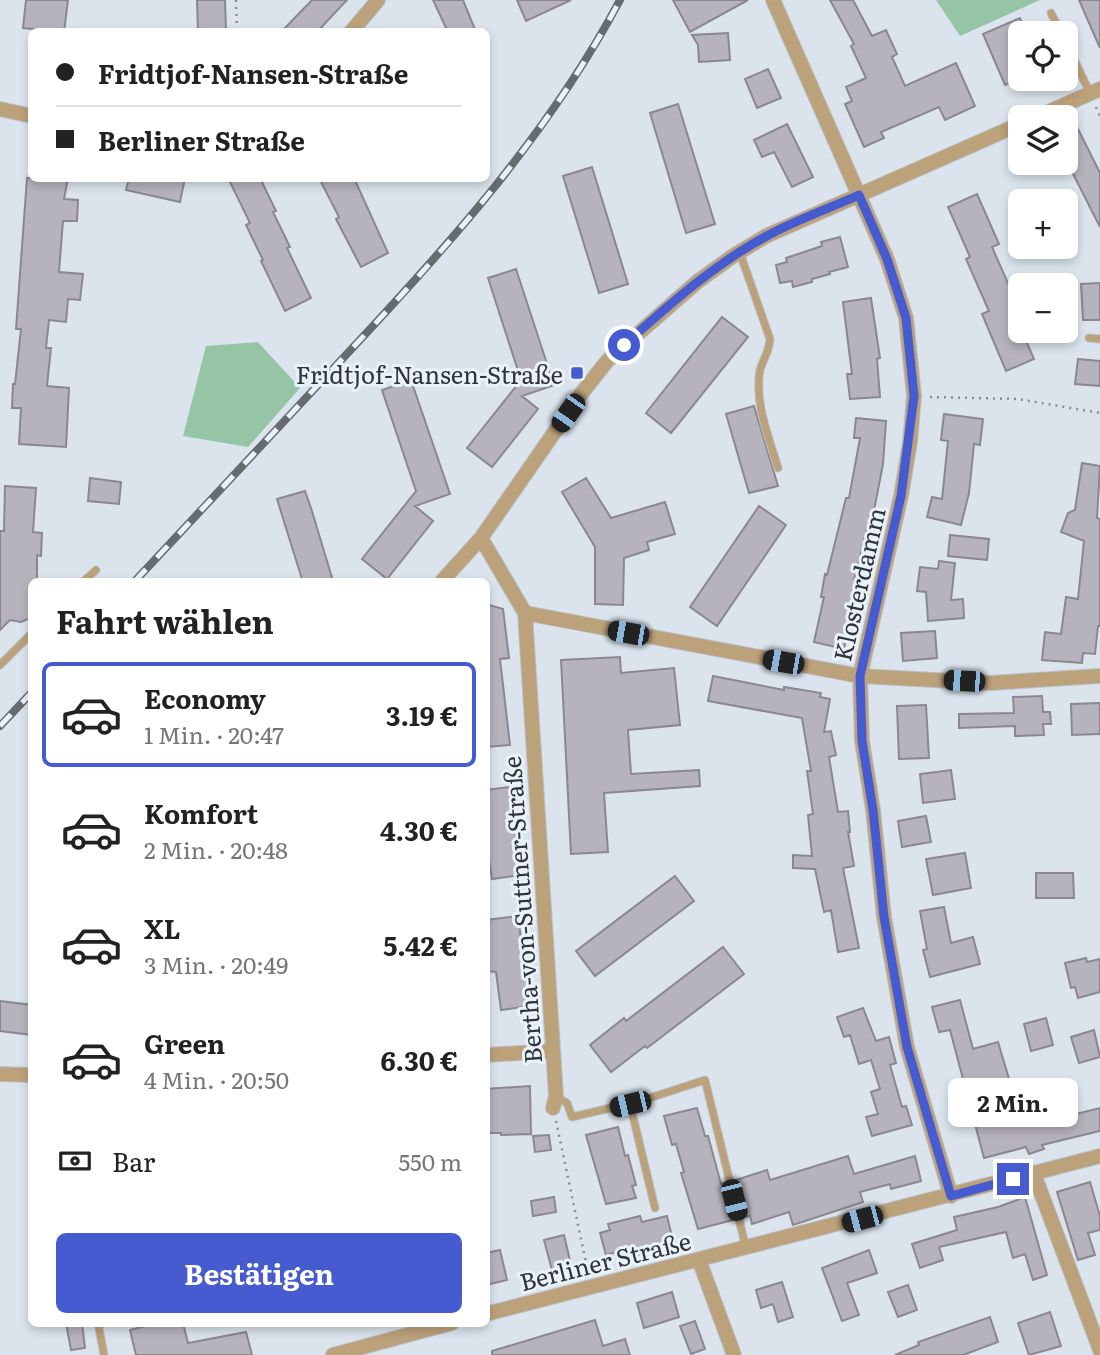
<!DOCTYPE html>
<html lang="de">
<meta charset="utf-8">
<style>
body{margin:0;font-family:Literata,serif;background:#f6f6f6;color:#222;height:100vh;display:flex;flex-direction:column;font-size:26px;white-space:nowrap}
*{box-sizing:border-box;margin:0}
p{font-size:23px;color:#767676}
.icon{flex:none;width:38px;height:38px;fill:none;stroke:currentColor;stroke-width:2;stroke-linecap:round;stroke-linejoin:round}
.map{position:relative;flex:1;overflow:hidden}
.side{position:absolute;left:28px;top:578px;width:462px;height:749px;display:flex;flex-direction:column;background:#fff;border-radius:10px;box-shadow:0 4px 10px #0003}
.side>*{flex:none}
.top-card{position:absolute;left:28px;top:28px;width:462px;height:154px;border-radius:10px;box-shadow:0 4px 10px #0003;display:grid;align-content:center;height:154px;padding:0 28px;background:#fff}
.tools{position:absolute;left:1008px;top:21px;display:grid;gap:14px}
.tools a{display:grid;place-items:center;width:70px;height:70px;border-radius:10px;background:#fff;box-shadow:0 4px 10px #0003;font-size:35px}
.end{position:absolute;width:32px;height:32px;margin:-16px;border:9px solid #465bcf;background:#fff;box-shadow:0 0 0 4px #fff}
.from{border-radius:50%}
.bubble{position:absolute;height:49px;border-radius:10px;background:#fff;box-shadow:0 4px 10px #0003;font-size:23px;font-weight:700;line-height:49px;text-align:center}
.car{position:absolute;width:21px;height:42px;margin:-21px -10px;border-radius:9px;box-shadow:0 0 5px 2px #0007;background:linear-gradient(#222 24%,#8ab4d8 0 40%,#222 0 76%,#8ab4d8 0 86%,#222 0)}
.top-card b{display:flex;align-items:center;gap:24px;height:66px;font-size:26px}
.top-card b+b{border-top:2px solid #e0e0e0}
.top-card i{width:18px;height:18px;background:#222}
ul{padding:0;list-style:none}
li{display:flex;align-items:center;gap:21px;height:105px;margin:0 14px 10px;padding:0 14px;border:4px solid transparent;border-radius:10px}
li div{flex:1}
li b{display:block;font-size:26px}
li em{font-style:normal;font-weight:700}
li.selected{border-color:#465bcf}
li>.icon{width:63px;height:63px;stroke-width:1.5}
h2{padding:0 28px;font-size:32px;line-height:84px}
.pay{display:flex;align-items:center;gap:18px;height:77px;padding:0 28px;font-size:26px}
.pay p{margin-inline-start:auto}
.button{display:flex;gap:14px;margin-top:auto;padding:14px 28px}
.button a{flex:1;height:80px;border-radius:10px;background:#465bcf;color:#fff;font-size:28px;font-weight:700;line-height:80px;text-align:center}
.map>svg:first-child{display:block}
.green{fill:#95c5a5}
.building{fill:#b7b3bd;stroke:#8b8791;stroke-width:2}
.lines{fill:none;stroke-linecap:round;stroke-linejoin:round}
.service-casing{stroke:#b9c1c9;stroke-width:9}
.minor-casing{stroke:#b9c1c9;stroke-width:16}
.path{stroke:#878d93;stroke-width:2.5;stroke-dasharray:2 5;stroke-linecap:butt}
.service{stroke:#bca27a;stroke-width:7}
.minor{stroke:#bca27a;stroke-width:14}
.rail-casing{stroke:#666b70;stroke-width:8}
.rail{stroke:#e9f1fa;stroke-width:5;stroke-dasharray:16;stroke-linecap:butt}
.route{stroke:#465bcf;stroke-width:9}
.poi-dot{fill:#465bcf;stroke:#e9f1fa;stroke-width:2.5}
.labels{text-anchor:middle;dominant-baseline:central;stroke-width:6;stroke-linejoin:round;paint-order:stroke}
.poi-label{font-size:24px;fill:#303337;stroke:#e9f1fa;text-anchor:end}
.street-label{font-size:24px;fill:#303337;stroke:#e9f1fa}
</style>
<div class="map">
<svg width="1100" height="1355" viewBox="0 0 1100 1355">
<rect width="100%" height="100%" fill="#dbe4ed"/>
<!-- green -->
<path class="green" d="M936,0H1040L960,36Z
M258,342L300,388L248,447L183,436L206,346Z"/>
<!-- building -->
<path class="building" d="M26,0H68L64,32L23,28Z
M197,0H225L226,32H198Z
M312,0H347L317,32H281Z
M433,0H463L476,32H448Z
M517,0H571L526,21Z
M673,0H748L690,32Z
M830,0H853L872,36L886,30L897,54L892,57L905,86L956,63L975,106L945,120L939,107L881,132L884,138L864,147L845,104L852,101L846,87L866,78L851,46L854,44Z
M1079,0H1100V48Z
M1020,18L1026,33H1020V79L1005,85L983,34Z
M728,33L730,60L699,62L698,45L692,35Z
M768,69L781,98L757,108L745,79Z
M678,104L715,224L686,233L650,113Z
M787,124L813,177L792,187L774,152L762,157L754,140Z
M1077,127L1100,173V227L1066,160V133Z
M592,167L628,284L599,293L563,176Z
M27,178H68L64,199L78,200L77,221H63L59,272L83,274L80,300L68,299L66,322L49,320L46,348H51L47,386L69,388L66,447L19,444L21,408H12L13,384H15L21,329H16Z
M129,178H185L180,202L126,190Z
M228,178H260L276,211L273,212L290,247L287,248L311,298L285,311L261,261L263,260L246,225L250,223Z
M329,178H354L388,253L361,267L336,219L339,217L321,182Z
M977,194L999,244L992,247L1015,299L1009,302L1034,359L1006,371L982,314L989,311L966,259L970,257L948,207Z
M840,237L848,267L829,272L830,274L812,279V282L793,287L792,281L780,283L776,265L787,262L786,258L822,246L821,242Z
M516,269L554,385L522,396L538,409L492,467L467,448L521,380L488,278Z
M1100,283V320H1083L1081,284Z
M871,298L880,358L877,359L880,397L850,399L847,374H852L843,302Z
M722,317L748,337L671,433L646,413Z
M1078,359L1100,361V386L1075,384Z
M411,380L450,494L415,506L433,521L387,579L362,559L416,491L382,390Z
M754,406L778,486L749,493L726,414Z
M944,414L983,419L980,445L974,444L969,493L961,525L927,517L932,497L942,499L948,441L941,440Z
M856,418L886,421L883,464L871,526L868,525L854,580H857L844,649L814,642L824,597H821L825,574L827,575L846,498H849L860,438H854Z
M1082,463L1100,466L1097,518L1100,519V626H1098L1095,654L1083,653L1082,663L1042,660L1045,632L1061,634L1066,597L1078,599L1084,541L1061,532L1068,513L1075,510Z
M90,478L121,482L119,504L88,501Z
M586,478L611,518L665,502L675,534L647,542L649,550L624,558L623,605L595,604V547L562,492Z
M5,486L36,488L33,532L42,533L41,556L37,555V581H32L30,618L21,622L10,620L0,630V531H4Z
M305,491L311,508L333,581H303L301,576L277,499Z
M759,506L786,525L717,626L690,607Z
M950,535L989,539L987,560L948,556Z
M939,561L955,563L951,600L963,599L964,618L928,621L926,592L917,591L920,567L938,569Z
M486,604L503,609L509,658L500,659L510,745L486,747Z
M935,631L937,658L903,661L901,633Z
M620,657L621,673L674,668L680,725L628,730L631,774L699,770L700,786L604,793L608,852L571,854L561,660Z
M713,676L784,690V687L821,693L820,697L830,699L824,732L831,731L836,755L829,757L838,812L848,811L850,832H848L854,866L843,868L859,948L838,952L831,910L824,912L815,869L793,868V855L812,856L808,815L813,814L807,771H811L802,718L708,701Z
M1042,696L1043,712H1050L1051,724H1043L1044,735L1015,736V726L959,728V714L1014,713L1013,697Z
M1100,703V734L1072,735L1071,704Z
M926,705L929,758L899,759L897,706Z
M951,770L955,799L923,803L920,774Z
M509,787L521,875L492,879L486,840V790Z
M926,816L931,842L902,847L898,821Z
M965,853L971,888L933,895L926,859Z
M1036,873H1073L1074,898H1036Z
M675,876L694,901L595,976L576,951Z
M944,907L951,943L973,937L980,964L930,977L923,950L927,949L920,911Z
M518,916L530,1006L501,1010L496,972L486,971V920Z
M723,947L744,974L647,1048L645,1046L611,1072L590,1045L624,1018L626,1021Z
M1086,958L1087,962L1100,959V992L1078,998L1075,987L1071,988L1065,963Z
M960,1000L973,1049L998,1042L1013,1092L1024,1088L1034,1120L1075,1110L1076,1114L1100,1108V1131L1042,1145L1044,1149L1029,1154L1026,1147L984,1158L950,1030L939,1032L932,1007Z
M0,1001L32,1005V1035L0,1031Z
M863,1008L876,1041L889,1037L896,1063L890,1065L902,1107L906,1106L912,1125L872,1136L866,1117L878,1114L871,1092L880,1089L871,1060L859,1064L850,1035L844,1037L837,1017Z
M1046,1018L1053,1045L1031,1051L1024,1024Z
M1094,1030L1100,1057L1079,1063L1071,1037Z
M530,1086L531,1134L501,1135V1133H486V1089Z
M697,1108L705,1136H708L721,1184L724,1183L733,1220L698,1229L681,1173L684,1172L676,1144L672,1145L664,1116Z
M618,1127L625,1156L628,1155L636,1185L632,1186L636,1198L606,1204L586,1135Z
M549,1135L551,1150L535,1152L533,1136Z
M848,1156L854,1174L915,1156L921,1181L891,1189L890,1184L860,1192L863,1202L793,1225L789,1212L752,1224L750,1216L745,1217L736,1180L767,1170L770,1180Z
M1090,1182L1100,1216V1230L1088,1233L1095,1255L1078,1260L1057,1192Z
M554,1197L556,1212L533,1216L531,1201Z
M1025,1197L1047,1275L1033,1280L1025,1254L1013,1258L1006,1232L939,1247L943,1260L920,1268L912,1244L957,1230L954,1217L998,1207Z
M640,1216L642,1222L667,1216L674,1245L634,1256L632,1248L606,1255L600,1233L610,1230L608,1224Z
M564,1235L572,1269L553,1274L544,1240Z
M500,1250L507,1280L486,1285V1253Z
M869,1250L877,1273L847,1283L859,1315L842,1321L822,1268Z
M782,1282L793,1317L778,1322L773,1304L761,1308L756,1290Z
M908,1285L917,1310L898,1317L888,1292Z
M672,1292L679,1317L644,1328L637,1303Z
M1050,1312L1061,1346L1029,1355L1018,1323Z
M990,1317L998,1342L963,1355H895L919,1345L918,1342Z
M595,1320L603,1346L625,1339L630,1355H492V1351Z
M695,1321L705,1349L691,1354L680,1326Z
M66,1323H82L85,1348L71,1350Z
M157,1323H183L188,1343L246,1332L252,1355H136L130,1330Z"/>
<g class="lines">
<defs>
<path id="service" d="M1051,13L1061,33
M1066,43L1090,93
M740,253L770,339C769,353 763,359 760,370C754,403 769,437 778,468
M1089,338L1100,339
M84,581L96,570
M0,665L32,633
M557,1097L567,1103L572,1117L640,1101L705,1080L746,1248
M630,1104L655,1208
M98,1323L104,1355"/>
<path id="minor" d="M773,0L887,259L906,318L914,396L910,442L901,496L860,676L862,741L873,810L884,917L907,1047L951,1196
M351,32L378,0
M0,109L32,116
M1037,117L1100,89
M481,538L525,613L556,1096L553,1108
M442,581L481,538L581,394L608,360L697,282L733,256L766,236L1020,124
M525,613L860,676L990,683L1100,676
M486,1055L552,1051
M0,1074L32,1075
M1034,1174L1100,1350
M699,1260L734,1355
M486,1314L1100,1156
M333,1355L452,1323"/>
</defs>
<!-- service casing -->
<use href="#service" class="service-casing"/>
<!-- minor casing -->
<use href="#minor" class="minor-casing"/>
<!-- path -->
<path class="path" d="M236,0L237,32
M1096,107L1100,116
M930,397L1018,399L1100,413
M556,1121L588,1272"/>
<!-- service -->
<use href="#service" class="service"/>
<!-- minor -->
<use href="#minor" class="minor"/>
<defs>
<path id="rail" d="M135,581C205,506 275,431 345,356C448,246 549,134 620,0
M0,726L32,692"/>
</defs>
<!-- rail casing -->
<use href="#rail" class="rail-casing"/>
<!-- rail -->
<use href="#rail" class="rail"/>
</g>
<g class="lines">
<!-- route -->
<path class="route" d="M624,345C668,306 713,265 765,237C795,220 828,209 859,195L887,259L906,318L914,396L901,496L860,676L862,741L873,810L884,917L907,1047L951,1196L1013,1179"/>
</g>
<!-- markers -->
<rect class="poi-dot" x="570" y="366" width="14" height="14" rx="3.5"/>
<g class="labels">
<!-- poi labels -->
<g class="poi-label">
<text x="563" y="373">Fridtjof-Nansen-Straße</text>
</g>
<!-- street labels -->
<g class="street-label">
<text transform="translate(858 584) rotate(-77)">Klosterdamm</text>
<text transform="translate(521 910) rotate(-94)">Bertha-von-Suttner-Straße</text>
<text transform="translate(605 1260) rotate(-14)">Berliner Straße</text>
</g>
</g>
</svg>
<div class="tools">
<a><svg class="icon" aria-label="locate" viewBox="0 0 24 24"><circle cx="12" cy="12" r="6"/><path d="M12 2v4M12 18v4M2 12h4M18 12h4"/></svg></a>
<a><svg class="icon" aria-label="layers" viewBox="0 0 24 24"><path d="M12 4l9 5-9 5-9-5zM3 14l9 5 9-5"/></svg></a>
<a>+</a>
<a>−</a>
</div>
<i class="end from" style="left:624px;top:345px"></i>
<i class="end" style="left:1013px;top:1179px"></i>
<div class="bubble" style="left:948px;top:1078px;width:130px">2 Min.</div>
<i class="car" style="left:568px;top:413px;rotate:215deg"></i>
<i class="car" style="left:628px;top:633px;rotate:280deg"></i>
<i class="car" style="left:783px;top:662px;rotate:280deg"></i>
<i class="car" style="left:964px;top:681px;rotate:273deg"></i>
<i class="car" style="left:630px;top:1104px;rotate:257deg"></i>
<i class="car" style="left:734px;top:1200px;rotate:166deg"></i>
<i class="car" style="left:862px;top:1219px;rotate:255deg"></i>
<div class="top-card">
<b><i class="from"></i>Fridtjof-Nansen-Straße</b>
<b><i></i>Berliner Straße</b>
</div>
<section class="side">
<h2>Fahrt wählen</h2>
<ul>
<li class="selected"><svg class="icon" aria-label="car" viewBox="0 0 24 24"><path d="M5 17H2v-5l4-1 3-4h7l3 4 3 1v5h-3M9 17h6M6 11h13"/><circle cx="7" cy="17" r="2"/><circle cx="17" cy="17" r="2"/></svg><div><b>Economy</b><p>1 Min. · 20:47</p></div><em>3.19 €</em></li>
<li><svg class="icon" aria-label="car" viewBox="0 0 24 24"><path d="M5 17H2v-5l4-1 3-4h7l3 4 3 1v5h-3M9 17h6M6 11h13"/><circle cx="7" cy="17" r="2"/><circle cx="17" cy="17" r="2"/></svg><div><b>Komfort</b><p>2 Min. · 20:48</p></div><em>4.30 €</em></li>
<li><svg class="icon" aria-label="car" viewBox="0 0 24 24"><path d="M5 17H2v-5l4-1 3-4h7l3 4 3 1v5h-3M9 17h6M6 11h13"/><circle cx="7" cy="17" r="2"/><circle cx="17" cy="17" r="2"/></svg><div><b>XL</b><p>3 Min. · 20:49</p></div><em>5.42 €</em></li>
<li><svg class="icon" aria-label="car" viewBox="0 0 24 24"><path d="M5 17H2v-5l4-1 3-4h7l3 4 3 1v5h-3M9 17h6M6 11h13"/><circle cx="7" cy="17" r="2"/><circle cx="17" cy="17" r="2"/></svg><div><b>Green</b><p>4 Min. · 20:50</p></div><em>6.30 €</em></li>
</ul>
<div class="pay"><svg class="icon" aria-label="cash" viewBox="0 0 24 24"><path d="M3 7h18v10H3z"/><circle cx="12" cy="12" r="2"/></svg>Bar<p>550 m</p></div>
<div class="button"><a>Bestätigen</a></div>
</section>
</div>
